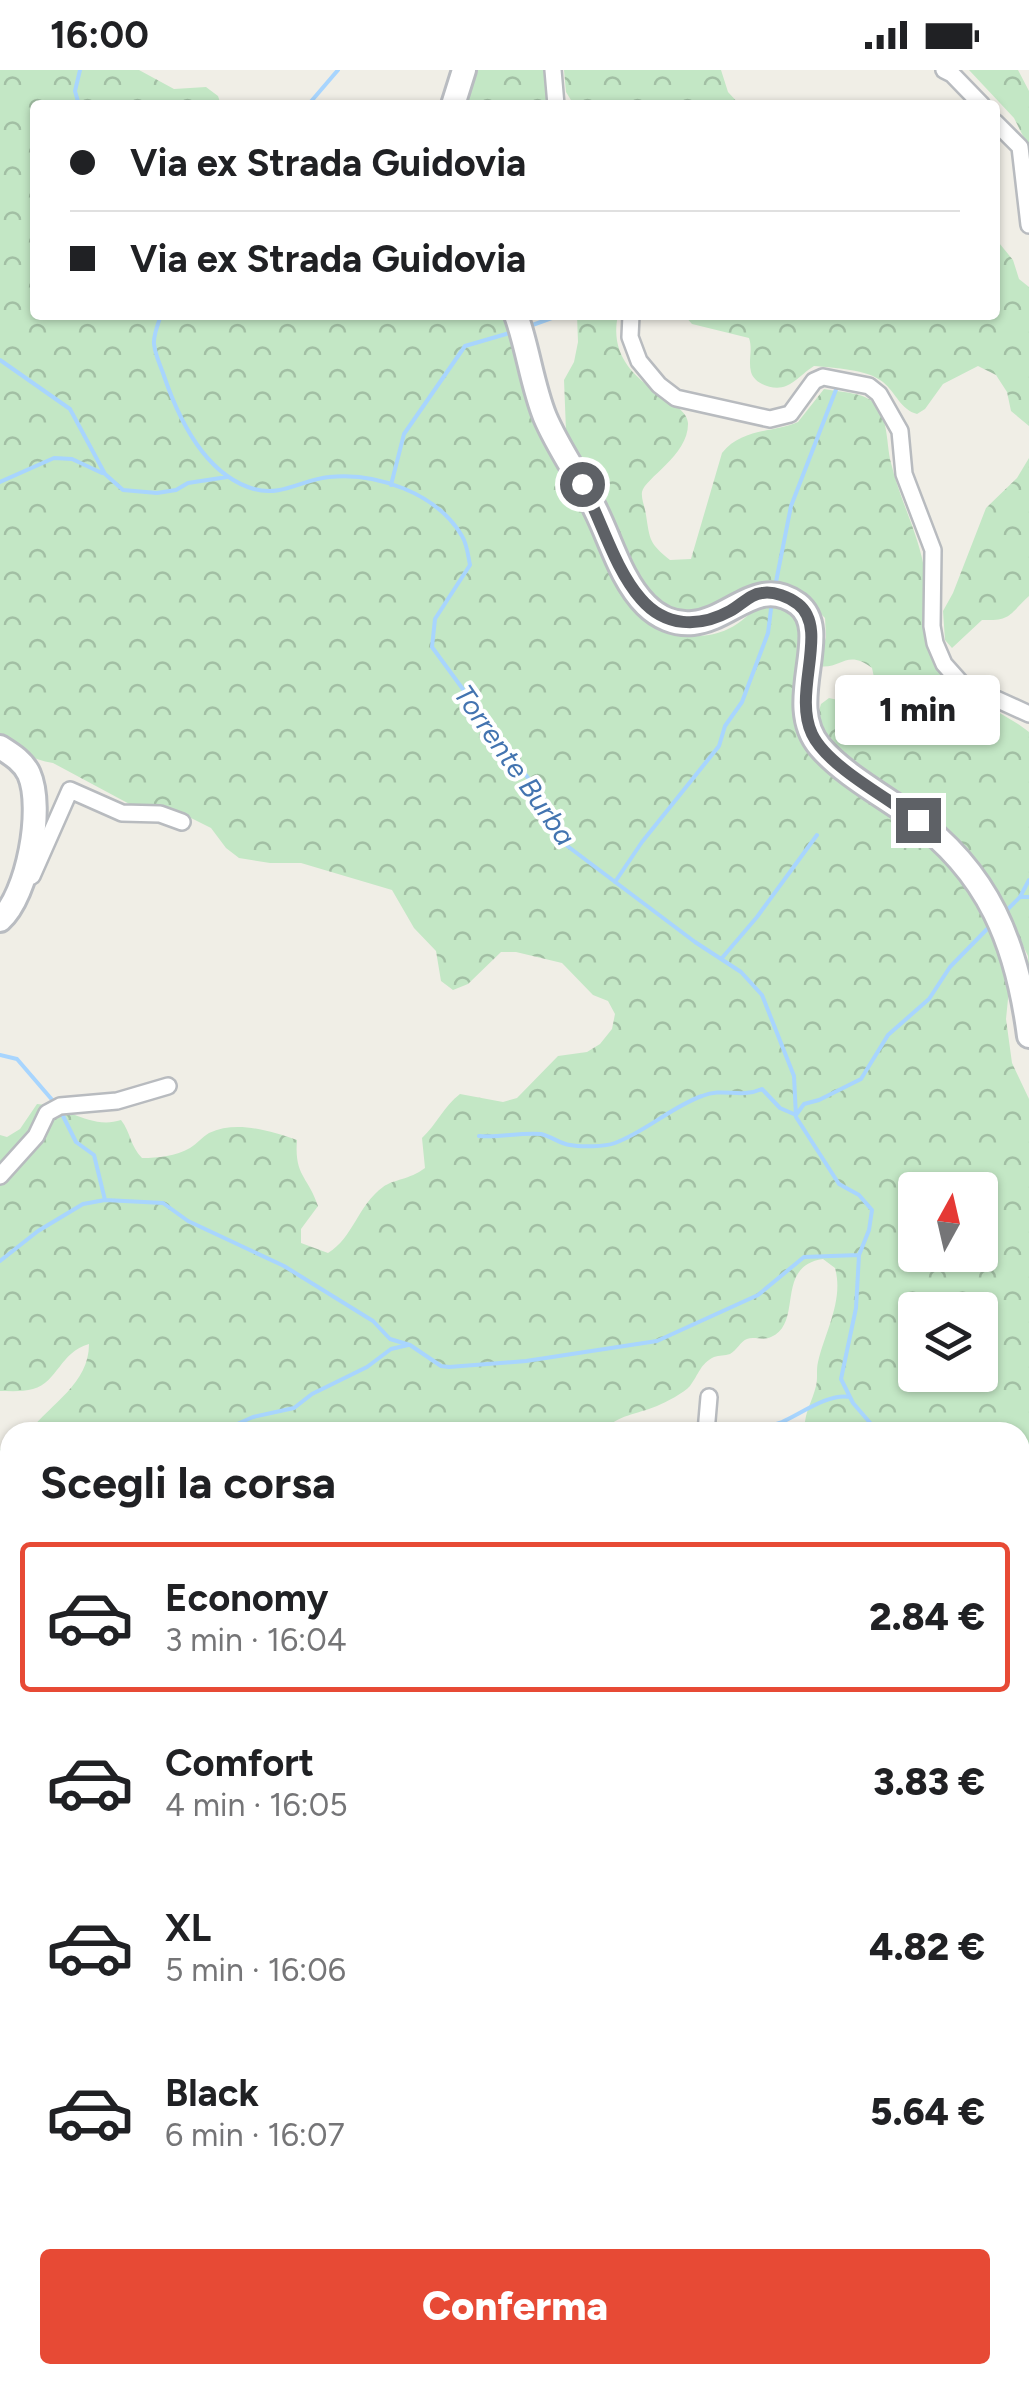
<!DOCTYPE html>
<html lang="it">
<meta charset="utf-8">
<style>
body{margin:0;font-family:Figtree,sans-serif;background:#f6f6f6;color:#202124;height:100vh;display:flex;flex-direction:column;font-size:38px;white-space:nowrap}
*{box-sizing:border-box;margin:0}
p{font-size:32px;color:#757577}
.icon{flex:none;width:55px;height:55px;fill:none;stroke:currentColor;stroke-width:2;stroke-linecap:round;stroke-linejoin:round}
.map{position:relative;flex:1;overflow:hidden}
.panel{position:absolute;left:0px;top:1352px;width:1030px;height:962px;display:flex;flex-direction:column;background:#fff;border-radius:30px 30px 0 0;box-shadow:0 2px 8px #0004}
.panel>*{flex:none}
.guide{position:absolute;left:30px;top:30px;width:970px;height:220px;border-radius:10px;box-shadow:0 2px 8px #0004;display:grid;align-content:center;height:220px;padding:0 40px;background:#fff}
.needle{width:65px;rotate:8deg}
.tools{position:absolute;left:898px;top:1102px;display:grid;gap:20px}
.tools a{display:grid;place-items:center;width:100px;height:100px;border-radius:10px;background:#fff;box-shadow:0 2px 8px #0004;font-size:50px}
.end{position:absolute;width:45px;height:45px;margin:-22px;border:12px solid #5e6166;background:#fff;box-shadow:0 0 0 5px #fff}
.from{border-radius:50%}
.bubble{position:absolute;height:70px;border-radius:10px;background:#fff;box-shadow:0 2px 8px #0004;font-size:32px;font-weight:800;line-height:70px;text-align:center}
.guide b{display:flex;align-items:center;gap:35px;height:95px;font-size:38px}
.guide b+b{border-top:2px solid #e0e0e0}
.guide i{width:25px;height:25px;background:#202124}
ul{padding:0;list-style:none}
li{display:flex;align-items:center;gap:30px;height:150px;margin:0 20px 15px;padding:0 20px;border:5px solid transparent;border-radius:10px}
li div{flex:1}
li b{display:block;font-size:38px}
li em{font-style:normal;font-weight:800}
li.active{border-color:#e74a35}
li>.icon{width:90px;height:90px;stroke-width:1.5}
h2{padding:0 40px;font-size:45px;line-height:120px}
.action{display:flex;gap:20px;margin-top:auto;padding:20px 40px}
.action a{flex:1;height:115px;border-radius:10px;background:#e74a35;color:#fff;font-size:40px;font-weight:800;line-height:115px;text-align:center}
.status{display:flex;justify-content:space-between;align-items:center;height:70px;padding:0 50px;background:#fff;direction:ltr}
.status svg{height:28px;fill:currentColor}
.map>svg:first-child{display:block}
.forest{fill:url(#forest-crowns);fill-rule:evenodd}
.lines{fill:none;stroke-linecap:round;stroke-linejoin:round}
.stream{stroke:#a8d5fe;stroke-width:4}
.street-casing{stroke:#b8bbbf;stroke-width:20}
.secondary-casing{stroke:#b9bcc1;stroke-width:28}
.street{stroke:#fff;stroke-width:15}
.secondary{stroke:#fff;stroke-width:22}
.route{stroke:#5e6166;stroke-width:12}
.labels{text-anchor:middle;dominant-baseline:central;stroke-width:8;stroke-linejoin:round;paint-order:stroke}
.water-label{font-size:28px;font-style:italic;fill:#4374b0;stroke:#fff}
</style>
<div class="status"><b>16:00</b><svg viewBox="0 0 49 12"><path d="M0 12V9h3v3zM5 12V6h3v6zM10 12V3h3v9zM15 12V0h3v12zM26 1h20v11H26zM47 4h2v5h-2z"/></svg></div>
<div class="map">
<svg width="1029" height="2313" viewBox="0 0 1029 2313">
<defs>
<pattern id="forest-crowns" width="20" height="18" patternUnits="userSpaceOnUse" patternTransform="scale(2.5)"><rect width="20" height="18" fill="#c3e7c5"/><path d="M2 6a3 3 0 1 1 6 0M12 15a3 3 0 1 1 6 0" fill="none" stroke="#a2bfa4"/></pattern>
</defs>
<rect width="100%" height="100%" fill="#f0eee6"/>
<!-- forest -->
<path class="forest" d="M0,0H139L174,19L206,17L218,26L221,35H35V245H502L664,560C684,567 708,569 728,559C746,551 755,534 776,529L804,552L800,641L877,730L932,778L957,804L985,844L1004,885L1009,919L1006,949L1012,993L1029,1029V2256L1020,2220V1362H805C803,1344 812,1333 816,1316C818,1308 816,1300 818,1292C825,1262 844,1230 835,1198L823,1189C774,1196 804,1253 771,1267C763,1271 754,1266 747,1269C741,1271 736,1281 730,1284C725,1286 719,1285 714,1287C700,1294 699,1304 690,1316C684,1323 666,1332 657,1336C635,1345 619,1344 602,1362H29C51,1333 89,1314 89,1274C60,1282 58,1312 33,1319C23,1322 10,1321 0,1321V1065L7,1067L20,1059L37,1034C67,1036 91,1060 121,1050C131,1063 130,1076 142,1088C158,1088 176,1086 190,1078C197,1074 202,1067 209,1063C237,1050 270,1061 297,1070C294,1106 308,1106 318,1136L301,1159V1173L328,1183C353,1168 358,1135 383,1117C394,1109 409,1110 425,1098L422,1068C437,1054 444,1036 460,1024L503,1032L517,1028L558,986L587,982L600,974L612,959L615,944L608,931L593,925L562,893L516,882H501L468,914L453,920L441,911L436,881L414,858L392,820L301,793H270L239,788L226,778L211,758L183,744L159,734L135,737L53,693C32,690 13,679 0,663ZM915,1120H980V1185H915ZM915,1240H980V1305H915Z
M478,0H546L550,35H465Z
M564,0H721L728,22L740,35H574L566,22Z
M969,0H1018L1029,21V78L1014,48Z
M995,168L1013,190L1019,209L1029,217V356L1011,341L1007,322L996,305L978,296L943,314L925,339L917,344C901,340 896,323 883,312C867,299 834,298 814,296C804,302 796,312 786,316C774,321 754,314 751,302C748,290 753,280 749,268L692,254L684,245H995Z
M577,245H618C603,314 688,327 688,353C689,385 645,408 642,422C641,429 645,437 646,445C650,470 649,473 670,490L691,489L722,383C742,358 772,363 798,352L824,319C839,322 865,322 875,334C889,351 886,373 891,393C900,431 920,466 925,504C929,535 920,566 936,595C950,622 1005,642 1029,662V907L1028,886L995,819L967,782L828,671L818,644L821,634L829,628L860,635L878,626L872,598C846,578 842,600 818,596L826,567L825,548L808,531L775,514L745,519L720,536L690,543L662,538L643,515L566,361L564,310L574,292L578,272Z
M1029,388V526C1009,544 1012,551 982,550L952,578L945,570L943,541L953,523L986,438L1017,408Z
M10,1376V1524L0,1522V1379Z
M0,1830L10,1831V1978L0,1967Z
M568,2305H792L795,2313H566Z"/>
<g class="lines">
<!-- stream -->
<path class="stream" d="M79,35L75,21L80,0
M308,35L338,0
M161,245C158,254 153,266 154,274C155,284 160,295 163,303C178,348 205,405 254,419C281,427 304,409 329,407C376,402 437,423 462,466C467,474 468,485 470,495L435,549L432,577L545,731L566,775L695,872L741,902L762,925L794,1006L796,1047L839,1114L859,1125L872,1140L869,1160L859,1185L856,1238L841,1309L853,1333L878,1362
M527,257L560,245
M0,290L70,339L105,404L123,420L157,423L176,420L188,413L227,407
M0,412L54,388L72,389L102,403
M391,415L404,364L465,276L513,262
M775,517L791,436L837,317
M615,812L642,772L719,676L725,656L742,632L768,563L772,531
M1020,827L1029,810
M1006,841L1020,827H1029
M722,888L757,847L817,765
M0,985L17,989L54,1032
M60,1040L76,1072L94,1085L105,1130
M479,1066C500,1068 520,1062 541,1064C551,1066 560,1074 570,1075C580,1077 605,1077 615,1073C647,1061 671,1037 702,1026C724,1017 739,1029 762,1019L780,1038L796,1045L804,1034L819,1030L861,1009L888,965L929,929L950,897L992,854
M0,1191L38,1161L83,1134L105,1130L163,1133L188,1151L284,1196L373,1251L390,1269L410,1275L441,1296L449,1297L526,1291L657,1271L758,1225L804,1187L859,1185
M190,1362L199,1358L226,1359L253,1347L294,1338L312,1324L367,1297L391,1279L408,1275
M752,1362C763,1354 770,1357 782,1352C802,1343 829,1323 850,1327
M0,1409L10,1407
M1020,1549L1029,1545
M0,1677L10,1676
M1020,1771L1029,1789
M1020,1820L1029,1826
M0,1834L10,1837
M1020,1862L1029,1852
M1020,1963L1029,1966
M1020,2091L1029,2089
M0,2247L10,2244
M311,2305L324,2313"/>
<defs>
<path id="street" d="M553,0L556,35
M944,0L952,4L982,35
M995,52L1020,77L1029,155
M631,245L630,267L639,291L659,315L676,328L770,349L790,344L814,311L823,307L869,316L879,324L900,361L904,404L933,480L932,556L935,573L944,594L961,613L1029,644
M32,806L70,720L122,743L160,744L182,752
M0,1106L36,1066L47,1043L60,1036L117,1031L168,1016
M706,1362L709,1327
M0,2109L10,2108
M950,2313L955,2305"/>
<path id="secondary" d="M453,35L464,0
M516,245C528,278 532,315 545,347C559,380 581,409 596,441C611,471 621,510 646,535C658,547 675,555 693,553C732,549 759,505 798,534C834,562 782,633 820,677C843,704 882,725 911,746C989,802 1017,874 1029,966
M0,677C11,684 23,691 29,704C44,738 28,825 0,850
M0,1527L10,1529
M0,1649L10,1643"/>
</defs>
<!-- street casing -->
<use href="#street" class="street-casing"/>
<!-- secondary casing -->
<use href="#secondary" class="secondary-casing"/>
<!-- street -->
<use href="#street" class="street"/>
<!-- secondary -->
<use href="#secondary" class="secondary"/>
</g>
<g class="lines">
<!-- route -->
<path class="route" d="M582,414C602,451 614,498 641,529C665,557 699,558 730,541C741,535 750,524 762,523C774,521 789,527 798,534C830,559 792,622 812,664C827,696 889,729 918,750"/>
</g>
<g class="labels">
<!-- water labels -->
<g class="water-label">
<text transform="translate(515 695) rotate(55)">Torrente Burba</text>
</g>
</g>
</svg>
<div class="tools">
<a><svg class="needle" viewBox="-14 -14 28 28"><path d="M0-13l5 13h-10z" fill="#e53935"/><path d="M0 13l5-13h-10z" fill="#757577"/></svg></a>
<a><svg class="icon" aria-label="layers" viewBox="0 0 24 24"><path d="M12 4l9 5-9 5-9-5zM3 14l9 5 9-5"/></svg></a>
</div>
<i class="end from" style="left:582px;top:414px"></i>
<i class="end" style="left:918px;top:750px"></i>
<div class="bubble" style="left:835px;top:605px;width:165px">1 min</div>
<div class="guide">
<b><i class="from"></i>Via ex Strada Guidovia</b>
<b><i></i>Via ex Strada Guidovia</b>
</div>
<section class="panel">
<h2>Scegli la corsa</h2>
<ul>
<li class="active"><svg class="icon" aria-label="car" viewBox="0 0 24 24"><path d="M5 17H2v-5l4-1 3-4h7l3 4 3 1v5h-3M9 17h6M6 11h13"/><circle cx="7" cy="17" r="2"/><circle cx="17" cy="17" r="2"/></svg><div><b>Economy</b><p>3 min · 16:04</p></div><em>2.84 €</em></li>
<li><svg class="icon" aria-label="car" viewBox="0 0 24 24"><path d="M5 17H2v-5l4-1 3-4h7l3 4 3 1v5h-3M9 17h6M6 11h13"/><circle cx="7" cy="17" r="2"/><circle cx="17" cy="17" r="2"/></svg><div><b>Comfort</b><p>4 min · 16:05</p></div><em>3.83 €</em></li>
<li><svg class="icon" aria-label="car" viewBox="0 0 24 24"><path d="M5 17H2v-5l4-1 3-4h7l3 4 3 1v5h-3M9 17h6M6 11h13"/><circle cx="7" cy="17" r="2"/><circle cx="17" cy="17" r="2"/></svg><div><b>XL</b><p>5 min · 16:06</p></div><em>4.82 €</em></li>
<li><svg class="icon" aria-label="car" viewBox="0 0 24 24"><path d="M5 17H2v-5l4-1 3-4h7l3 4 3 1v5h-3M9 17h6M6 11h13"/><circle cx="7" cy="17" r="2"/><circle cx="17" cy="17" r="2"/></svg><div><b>Black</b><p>6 min · 16:07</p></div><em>5.64 €</em></li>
</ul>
<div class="action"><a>Conferma</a></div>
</section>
</div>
